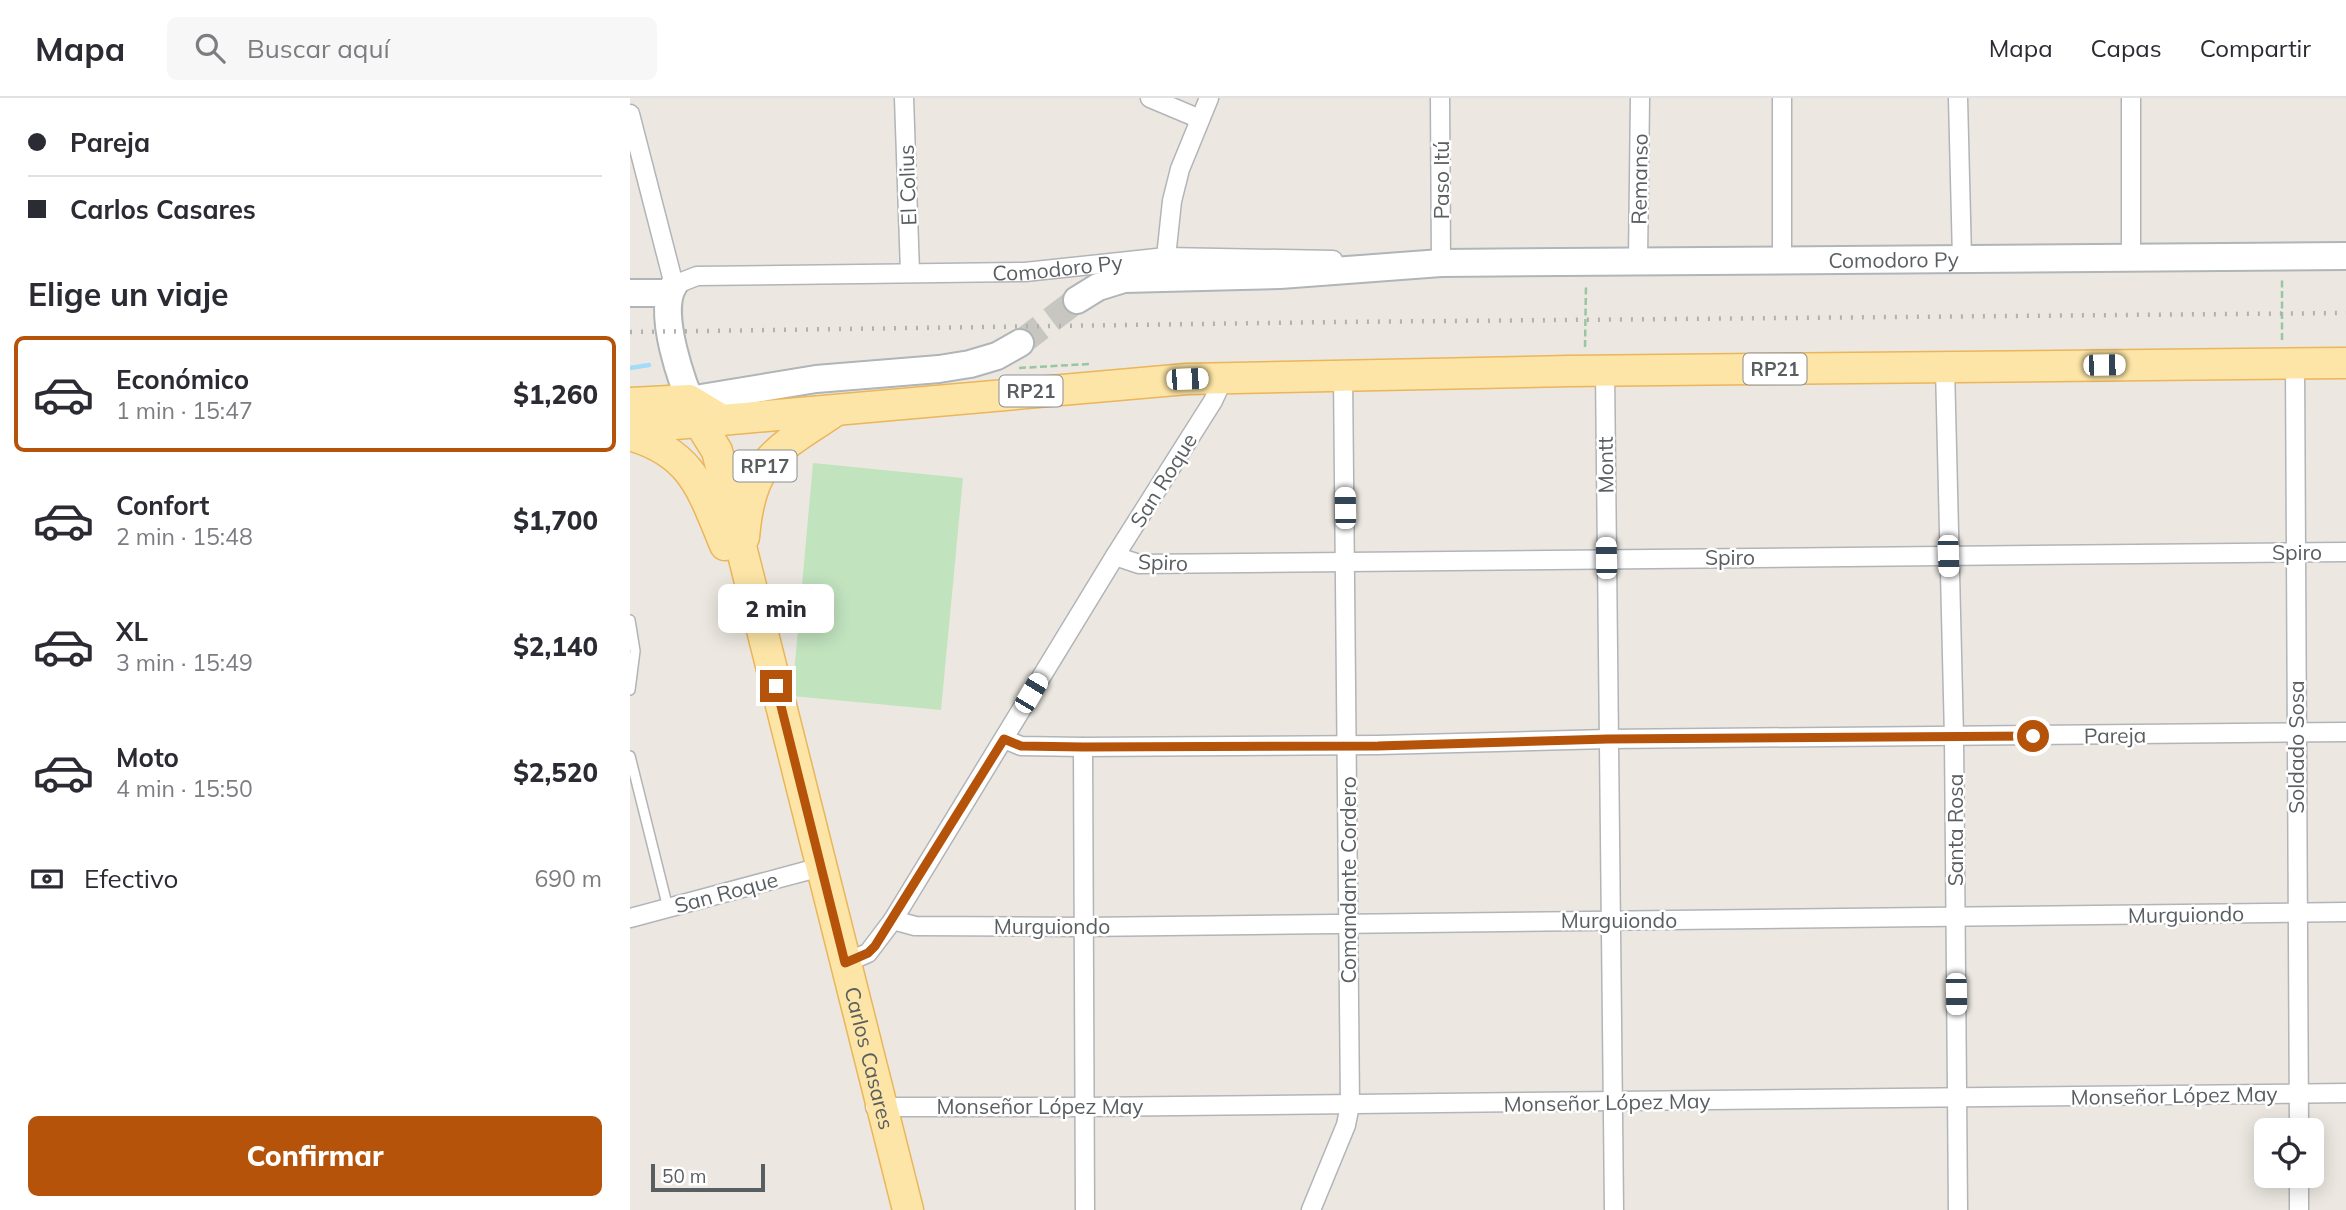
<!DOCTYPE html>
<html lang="es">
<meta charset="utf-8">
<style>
body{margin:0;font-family:Mulish,sans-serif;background:#f7f7f7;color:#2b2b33;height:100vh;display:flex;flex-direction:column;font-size:26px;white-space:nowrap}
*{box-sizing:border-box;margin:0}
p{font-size:23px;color:#7c7c81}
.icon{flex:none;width:38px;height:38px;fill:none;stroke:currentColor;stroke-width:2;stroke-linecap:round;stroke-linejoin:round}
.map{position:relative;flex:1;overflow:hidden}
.details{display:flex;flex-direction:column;background:#fff;width:630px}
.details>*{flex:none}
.guide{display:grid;align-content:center;height:154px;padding:0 28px;background:#fff}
.tools{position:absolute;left:1624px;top:1020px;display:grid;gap:14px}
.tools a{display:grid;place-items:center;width:70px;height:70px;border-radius:10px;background:#fff;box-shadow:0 4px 18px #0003;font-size:35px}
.scale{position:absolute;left:21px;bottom:18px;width:114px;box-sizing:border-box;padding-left:7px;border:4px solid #595e61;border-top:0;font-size:19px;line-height:24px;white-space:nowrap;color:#595e61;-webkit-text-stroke:5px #fff;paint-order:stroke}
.end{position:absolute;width:32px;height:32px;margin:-16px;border:9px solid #b45309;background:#fff;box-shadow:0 0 0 4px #fff}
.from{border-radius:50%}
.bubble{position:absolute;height:49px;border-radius:10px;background:#fff;box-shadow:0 4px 18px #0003;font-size:23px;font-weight:800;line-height:49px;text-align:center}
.car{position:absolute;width:21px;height:42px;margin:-21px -10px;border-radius:9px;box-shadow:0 0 5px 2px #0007;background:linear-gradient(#fff 24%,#345 0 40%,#fff 0 76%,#345 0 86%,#fff 0)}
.guide b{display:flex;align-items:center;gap:24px;height:66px;font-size:26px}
.guide b+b{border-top:2px solid #e1e1e2}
.guide i{width:18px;height:18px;background:#2b2b33}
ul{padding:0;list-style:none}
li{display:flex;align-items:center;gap:21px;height:116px;margin:0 14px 10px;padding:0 14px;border:4px solid transparent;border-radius:10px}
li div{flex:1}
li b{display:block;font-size:26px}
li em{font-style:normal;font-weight:800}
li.active{border-color:#b45309}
li>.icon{width:63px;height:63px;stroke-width:1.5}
h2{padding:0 28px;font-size:32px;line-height:84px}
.pay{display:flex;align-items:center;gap:18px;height:77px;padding:0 28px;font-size:26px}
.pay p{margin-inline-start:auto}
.cta{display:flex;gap:14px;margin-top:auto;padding:14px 28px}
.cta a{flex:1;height:80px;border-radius:10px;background:#b45309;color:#fff;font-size:28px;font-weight:800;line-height:80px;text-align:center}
header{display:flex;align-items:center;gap:42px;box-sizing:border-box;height:98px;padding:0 35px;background:#fff;border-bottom:2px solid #e1e1e2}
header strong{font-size:33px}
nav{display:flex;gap:38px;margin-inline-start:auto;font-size:24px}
.search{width:490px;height:63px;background:#f7f7f7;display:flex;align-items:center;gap:18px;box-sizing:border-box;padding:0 24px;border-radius:10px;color:#7c7c81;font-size:26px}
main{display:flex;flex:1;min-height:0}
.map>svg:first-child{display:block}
.green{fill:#c1e3be}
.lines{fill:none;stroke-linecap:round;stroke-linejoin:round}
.stream{stroke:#a1ddfb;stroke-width:4.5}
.secondary-tunnel{stroke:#c7c6c1;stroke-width:26;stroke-dasharray:26 13;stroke-linecap:butt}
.lane-casing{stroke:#b2b4b8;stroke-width:12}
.street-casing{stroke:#b2b4b8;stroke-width:21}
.secondary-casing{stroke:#b0b5b8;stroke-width:30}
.primary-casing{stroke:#ebb55a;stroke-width:33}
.path{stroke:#98c6a1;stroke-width:2.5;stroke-dasharray:7 3.5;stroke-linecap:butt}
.lane{stroke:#fff;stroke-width:9}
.street{stroke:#fff;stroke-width:18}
.secondary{stroke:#fff;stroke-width:26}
.primary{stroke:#fce5a6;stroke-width:30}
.rail{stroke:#b0b1b1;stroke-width:4.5;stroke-dasharray:2 9;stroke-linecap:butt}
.route{stroke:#b45309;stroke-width:9}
.labels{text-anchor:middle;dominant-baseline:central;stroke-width:5;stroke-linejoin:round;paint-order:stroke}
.shield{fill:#fff;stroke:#8b8e90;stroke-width:2}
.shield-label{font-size:19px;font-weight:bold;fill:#595e61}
.street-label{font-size:21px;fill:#595e61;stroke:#fff}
</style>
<header>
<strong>Mapa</strong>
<div class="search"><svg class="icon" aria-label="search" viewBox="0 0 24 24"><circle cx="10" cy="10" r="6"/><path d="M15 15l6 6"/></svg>Buscar aquí</div>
<nav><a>Mapa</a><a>Capas</a><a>Compartir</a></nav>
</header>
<main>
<section class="details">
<div class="guide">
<b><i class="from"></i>Pareja</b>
<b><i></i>Carlos Casares</b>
</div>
<h2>Elige un viaje</h2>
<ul>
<li class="active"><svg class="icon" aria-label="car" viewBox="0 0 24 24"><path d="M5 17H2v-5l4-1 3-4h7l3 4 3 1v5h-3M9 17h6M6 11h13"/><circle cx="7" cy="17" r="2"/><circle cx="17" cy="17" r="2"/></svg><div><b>Económico</b><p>1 min · 15:47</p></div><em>$1,260</em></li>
<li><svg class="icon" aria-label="car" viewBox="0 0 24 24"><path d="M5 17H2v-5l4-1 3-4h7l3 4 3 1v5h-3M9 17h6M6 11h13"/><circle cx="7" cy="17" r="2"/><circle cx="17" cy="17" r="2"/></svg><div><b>Confort</b><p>2 min · 15:48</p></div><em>$1,700</em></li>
<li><svg class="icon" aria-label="car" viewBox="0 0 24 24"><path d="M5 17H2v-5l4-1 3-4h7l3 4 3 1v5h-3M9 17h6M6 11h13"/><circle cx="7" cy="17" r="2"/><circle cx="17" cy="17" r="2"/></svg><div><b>XL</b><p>3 min · 15:49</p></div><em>$2,140</em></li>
<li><svg class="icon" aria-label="car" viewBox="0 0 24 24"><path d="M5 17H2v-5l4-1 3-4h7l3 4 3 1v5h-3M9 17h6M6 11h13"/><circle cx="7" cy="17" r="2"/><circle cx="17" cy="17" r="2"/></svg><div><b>Moto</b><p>4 min · 15:50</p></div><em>$2,520</em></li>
</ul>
<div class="pay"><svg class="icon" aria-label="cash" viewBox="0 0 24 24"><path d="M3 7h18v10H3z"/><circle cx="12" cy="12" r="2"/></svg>Efectivo<p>690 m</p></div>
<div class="cta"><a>Confirmar</a></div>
</section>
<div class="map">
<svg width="1716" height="1112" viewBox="0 0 1716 1112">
<rect width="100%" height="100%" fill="#ece8e1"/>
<!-- green -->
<path class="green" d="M183,365L333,380L311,612L162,598Z"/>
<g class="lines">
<!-- stream -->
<path class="stream" d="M0,270L19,267"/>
<!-- secondary-tunnel -->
<path class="secondary-tunnel" d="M390,245L447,202"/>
<defs>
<path id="lane" d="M0,522L5,553L0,592
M0,658L38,810"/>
<g id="street">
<path d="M274,0L280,174"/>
<path d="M520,0L570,21"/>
<path d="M1152,0V162"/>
<path d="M1328,0L1332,160"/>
<path id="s1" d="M0,16L44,187L67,178L395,174L536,159L703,162"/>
<path d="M536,159L542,103L550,71L579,0"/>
<path d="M1501,159V0"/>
<path d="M1008,162L1010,0"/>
<path d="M801,165H811L810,0"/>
<path d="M1665,265L1669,1032"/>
<path d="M1315,269L1324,639L1328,1112"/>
<path d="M975,273L984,1112"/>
<path d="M485,458L509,466L1716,454"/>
<path d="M374,641L391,648L453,649L748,647L978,641L1716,634"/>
<path d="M453,649L455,1112"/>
<path d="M0,820L191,769"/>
<path d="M263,822L285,828L453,829L1716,814"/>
<path d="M215,865L238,855L263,822L485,458L583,303L594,279"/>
<path d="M245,1009H454L1716,995"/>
<path d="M1669,1078V1112"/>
<path d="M681,1112L716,1027L720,1007L713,276"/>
</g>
<g id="secondary">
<path d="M44,187C26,214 53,288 66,316"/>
<path d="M0,195H38"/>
<path id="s2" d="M447,202L468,189L494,181L650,177L811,165L1716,158"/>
<path d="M59,302L186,281L309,271L340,266L367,258L390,245"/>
</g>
<g id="primary">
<path d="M0,305L59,302L92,322"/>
<path id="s3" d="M69,324L87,353L278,1112"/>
<path d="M0,330L557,281L939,273L1716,265"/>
<path d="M0,337C63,355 72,392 95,447"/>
<path d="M114,439C121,363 144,353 204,314"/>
</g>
</defs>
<!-- lane casing -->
<use href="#lane" class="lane-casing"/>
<!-- street casing -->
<use href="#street" class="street-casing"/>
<!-- secondary casing -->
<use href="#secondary" class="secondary-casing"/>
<!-- primary casing -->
<use href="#primary" class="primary-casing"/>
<!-- path -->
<path class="path" d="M1652,242V180
M955,249L956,186
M389,270L459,266"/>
<!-- lane -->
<use href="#lane" class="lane"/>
<!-- street -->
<use href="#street" class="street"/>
<!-- secondary -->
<use href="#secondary" class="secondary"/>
<!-- primary -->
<use href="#primary" class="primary"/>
<!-- rail -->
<path class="rail" d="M0,234L707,224L1716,215"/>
</g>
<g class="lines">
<!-- route -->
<path class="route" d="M146,588L215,865L238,855L245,848L374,641L391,648L453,649L748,648L978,641L1403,638"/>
</g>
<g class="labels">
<!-- shield labels -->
<g class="shield">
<rect x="1113.5" y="255.5" width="63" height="31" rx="5"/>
<rect x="369.5" y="277.5" width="63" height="31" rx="5"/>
<rect x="103.5" y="352.5" width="63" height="31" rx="5"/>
</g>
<g class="shield-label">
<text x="1145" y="271">RP21</text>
<text x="401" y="293">RP21</text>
<text x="135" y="368">RP17</text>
</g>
<!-- street labels -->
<g class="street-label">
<text transform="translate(1009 81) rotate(-89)">Remanso</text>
<text transform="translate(811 82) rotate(-90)">Paso Itú</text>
<text transform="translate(277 87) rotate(-92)">El Colius</text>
<text stroke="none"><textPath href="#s2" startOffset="822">Comodoro Py</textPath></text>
<text stroke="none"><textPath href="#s1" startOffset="562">Comodoro Py</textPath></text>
<text transform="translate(975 367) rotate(-91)">Montt</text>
<text transform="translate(533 382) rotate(-58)">San Roque</text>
<text x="1667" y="454">Spiro</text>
<text x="1100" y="459">Spiro</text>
<text transform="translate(533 464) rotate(2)">Spiro</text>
<text transform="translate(1485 637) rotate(-1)">Pareja</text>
<text transform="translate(1666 649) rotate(-90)">Soldado Sosa</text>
<text transform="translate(1325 732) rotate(-90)">Santa Rosa</text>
<text transform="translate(718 782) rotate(-90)">Comandante Cordero</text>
<text transform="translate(96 794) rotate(-15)">San Roque</text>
<text transform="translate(1556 816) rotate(-1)">Murguiondo</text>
<text x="989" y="822">Murguiondo</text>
<text x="422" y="828">Murguiondo</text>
<text stroke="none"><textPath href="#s3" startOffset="660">Carlos Casares</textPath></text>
<text transform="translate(1544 997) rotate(-1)">Monseñor López May</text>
<text transform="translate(977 1004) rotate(-1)">Monseñor López May</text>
<text x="410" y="1008">Monseñor López May</text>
</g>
</g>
</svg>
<div class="tools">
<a><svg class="icon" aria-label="locate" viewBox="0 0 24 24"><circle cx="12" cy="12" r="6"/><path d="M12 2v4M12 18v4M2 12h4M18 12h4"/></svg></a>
</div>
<div class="scale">50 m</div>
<i class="end from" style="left:1403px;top:638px"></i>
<i class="end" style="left:146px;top:588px"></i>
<div class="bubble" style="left:88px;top:486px;width:116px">2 min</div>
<i class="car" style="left:1474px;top:267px;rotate:89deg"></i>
<i class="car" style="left:557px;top:281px;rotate:88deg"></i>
<i class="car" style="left:715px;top:410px;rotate:359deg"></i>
<i class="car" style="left:1318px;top:458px;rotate:178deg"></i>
<i class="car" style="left:976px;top:460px;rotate:359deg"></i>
<i class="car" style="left:401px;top:595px;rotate:31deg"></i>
<i class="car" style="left:1326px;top:896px;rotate:179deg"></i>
</div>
</main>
